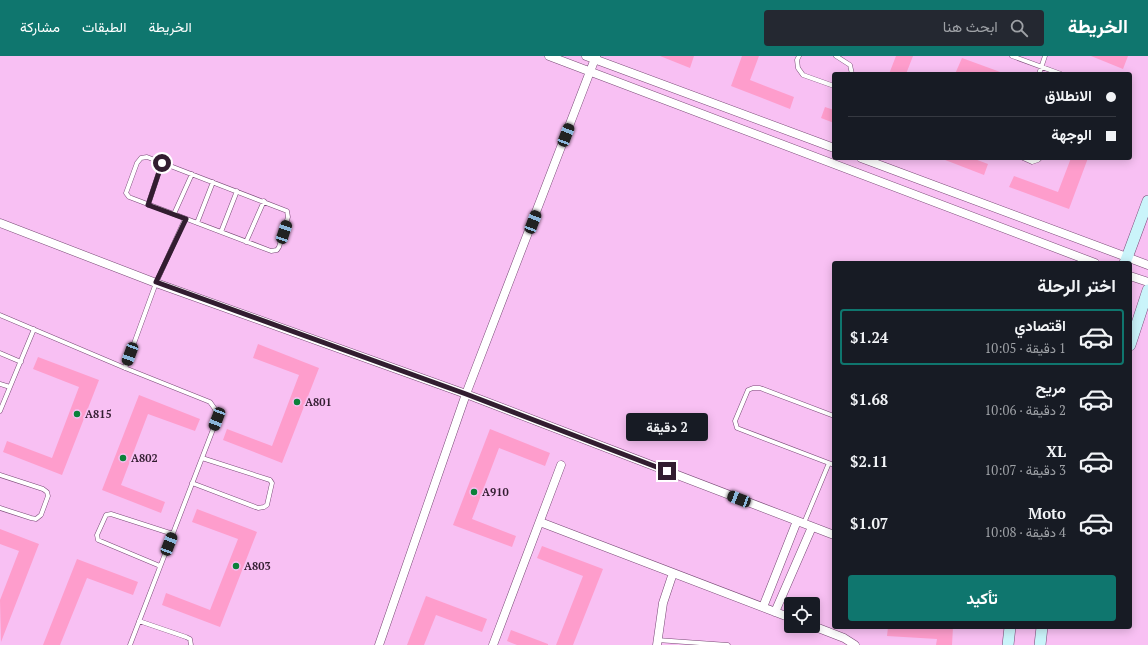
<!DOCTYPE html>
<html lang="ar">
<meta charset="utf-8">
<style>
body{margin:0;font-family:"PT Serif",Vazirmatn,serif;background:#242831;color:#f1f3f6;direction:rtl;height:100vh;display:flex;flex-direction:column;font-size:15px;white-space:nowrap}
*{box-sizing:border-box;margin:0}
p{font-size:13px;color:#9ea1a6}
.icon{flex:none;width:22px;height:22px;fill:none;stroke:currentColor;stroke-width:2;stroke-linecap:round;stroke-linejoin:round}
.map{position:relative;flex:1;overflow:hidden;direction:ltr}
.details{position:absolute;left:832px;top:205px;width:300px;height:368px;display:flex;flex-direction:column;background:#171b24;border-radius:4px;box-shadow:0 2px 10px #0003;direction:rtl}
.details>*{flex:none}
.guide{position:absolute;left:832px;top:16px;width:300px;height:88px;border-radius:4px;box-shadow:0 2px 10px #0003;direction:rtl;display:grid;align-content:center;height:88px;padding:0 16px;background:#171b24}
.fabs{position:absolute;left:784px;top:541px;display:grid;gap:8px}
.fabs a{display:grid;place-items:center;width:36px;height:36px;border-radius:4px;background:#171b24;box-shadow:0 2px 10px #0003;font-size:20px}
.end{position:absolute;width:18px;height:18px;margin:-9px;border:5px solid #321d30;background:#fff;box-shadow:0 0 0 2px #fff}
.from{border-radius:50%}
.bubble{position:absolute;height:28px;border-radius:4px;background:#171b24;box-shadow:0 2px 10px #0003;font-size:13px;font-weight:700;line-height:28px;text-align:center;direction:rtl}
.car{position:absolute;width:12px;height:24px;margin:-12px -6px;border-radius:5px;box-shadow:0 0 3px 1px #0007;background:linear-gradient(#222 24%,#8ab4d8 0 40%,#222 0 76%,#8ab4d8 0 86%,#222 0)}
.guide b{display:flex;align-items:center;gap:14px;height:38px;font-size:15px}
.guide b+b{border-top:1px solid #363941}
.guide i{width:10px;height:10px;background:#f1f3f6}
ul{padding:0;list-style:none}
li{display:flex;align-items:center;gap:12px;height:56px;margin:0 8px 6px;padding:0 8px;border:2px solid transparent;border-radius:4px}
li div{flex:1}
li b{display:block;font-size:15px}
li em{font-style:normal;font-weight:700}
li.selected{border-color:#0f766e}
li>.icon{width:36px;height:36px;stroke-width:1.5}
h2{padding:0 16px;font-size:18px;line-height:48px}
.action{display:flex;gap:8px;margin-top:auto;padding:8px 16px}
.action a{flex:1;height:46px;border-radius:4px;background:#0f766e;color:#fff;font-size:16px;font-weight:700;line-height:46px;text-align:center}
header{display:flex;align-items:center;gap:24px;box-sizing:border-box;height:56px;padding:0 20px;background:#0f766e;color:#fff}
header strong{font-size:19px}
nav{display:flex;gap:22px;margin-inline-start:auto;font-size:14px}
.search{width:280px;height:36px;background:#242831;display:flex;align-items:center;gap:10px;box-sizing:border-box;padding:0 14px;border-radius:4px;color:#9ea1a6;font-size:15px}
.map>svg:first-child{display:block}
.building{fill:#fe9dcc}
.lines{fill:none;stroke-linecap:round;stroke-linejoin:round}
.lane-casing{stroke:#794976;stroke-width:5}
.street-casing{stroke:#794976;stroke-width:9}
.secondary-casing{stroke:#794976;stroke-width:12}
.lane{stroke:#fff;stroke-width:4}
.street{stroke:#fff;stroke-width:8}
.secondary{stroke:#caf4fa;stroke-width:11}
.route{stroke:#321d30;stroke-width:5}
.poi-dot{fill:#0a8139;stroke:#f8c0f3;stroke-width:1.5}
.labels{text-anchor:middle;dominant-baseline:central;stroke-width:3.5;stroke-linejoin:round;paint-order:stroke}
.poi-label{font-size:11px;font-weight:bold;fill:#321d30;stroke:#f8c0f3;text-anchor:start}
</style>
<header>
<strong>الخريطة</strong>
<div class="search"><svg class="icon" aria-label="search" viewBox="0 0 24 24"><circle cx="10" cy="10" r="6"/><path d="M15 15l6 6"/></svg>ابحث هنا</div>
<nav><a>الخريطة</a><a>الطبقات</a><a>مشاركة</a></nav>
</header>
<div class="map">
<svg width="1148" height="589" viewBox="0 0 1148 589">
<rect width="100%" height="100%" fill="#f8c0f3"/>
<!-- building -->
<path class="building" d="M660,0H694L690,12Z
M742,0H759L750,24L794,41L790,53L731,30Z
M896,0H913L906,18H889Z
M1091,0H1128L1123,13Z
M962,2L1003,17V18H955Z
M825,51L834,54V67L821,62Z
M940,102H972L988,108L984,119Z
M1071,102H1088L1069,153L1009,131L1014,120L1058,136Z
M258,288L319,312L282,407L223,384L227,373L272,390L299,319L253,302Z
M38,301L99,324L62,419L3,396L7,385L52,402L79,331L33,313Z
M139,339L200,363L195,375L148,358L121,429L165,446L161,457L102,434Z
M490,373L550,397L545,410L499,392L472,463L516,480L512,491L453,469Z
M197,453L257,476L220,571L162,549L166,537L210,554L238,483L192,466Z
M0,473L39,488L1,586L0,544L19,495L0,488Z
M542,490L603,513L573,589H556L583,520L537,502Z
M77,503L138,526L133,539L87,522L60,589H43Z
M426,540L487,563L482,576L436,559L424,589H407Z
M888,571H953L952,589H936L937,583L887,580Z
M511,574L548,588V589H517L507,585Z"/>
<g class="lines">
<defs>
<path id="lane" d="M799,0L797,4L798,12L803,19L834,30
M836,0L850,9L852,18
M1012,0L1061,18
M1039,18L1045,0
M147,101L287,155L288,161L279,191L277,194L271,195L129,141L126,137L137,107L141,102Z
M1023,102L1032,106L1038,104L1040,102
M148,149L162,107
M174,158L192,118
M197,167L213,126
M221,176L237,135
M246,186L264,145
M0,259L125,312L210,346L215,353L217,363L130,589
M0,297L21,306
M125,312L156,227L185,163
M0,328L10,331
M0,355L34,273
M834,360L760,332H753L748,334L735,365L737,372L834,409
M0,419L43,433L47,436L48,440L41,459L36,463L31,462L0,452
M192,427L258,452L264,451L267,449L272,427L270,424L202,402
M804,467L829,407
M160,510L98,484L97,479L106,459L111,458L173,478
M139,565L186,581L190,583L191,589
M657,584L728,589"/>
<path id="street" d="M549,0L1095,207
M586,0L834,92
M861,102L1148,209
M0,167L156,227L466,338L834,479
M1130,220L1148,226
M540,466L791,562
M763,551L797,465
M775,556L812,471
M813,570L844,582L855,589
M379,589L466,338L596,0
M493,589L561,409
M657,589L663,547L673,517"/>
<path id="secondary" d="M1125,207L1148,145
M1130,289L1148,234
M1008,589L1010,571
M1040,589L1042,571"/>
</defs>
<!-- lane casing -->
<use href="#lane" class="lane-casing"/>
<!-- street casing -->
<use href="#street" class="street-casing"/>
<!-- secondary casing -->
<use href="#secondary" class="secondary-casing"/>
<!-- lane -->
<use href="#lane" class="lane"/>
<!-- street -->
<use href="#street" class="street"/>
<!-- secondary -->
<use href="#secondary" class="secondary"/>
</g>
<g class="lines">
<!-- route -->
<path class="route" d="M162,107L148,149L186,163L156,226L466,338L667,415"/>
</g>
<!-- markers -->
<g class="poi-dot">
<circle cx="297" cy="346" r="4"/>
<circle cx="77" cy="358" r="4"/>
<circle cx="123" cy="402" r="4"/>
<circle cx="474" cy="436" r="4"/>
<circle cx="236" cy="510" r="4"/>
</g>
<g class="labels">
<!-- poi labels -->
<g class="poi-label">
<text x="305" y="346">A801</text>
<text x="85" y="358">A815</text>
<text x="131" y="402">A802</text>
<text x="482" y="436">A910</text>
<text x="244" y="510">A803</text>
</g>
</g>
</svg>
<div class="fabs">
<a><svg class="icon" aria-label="locate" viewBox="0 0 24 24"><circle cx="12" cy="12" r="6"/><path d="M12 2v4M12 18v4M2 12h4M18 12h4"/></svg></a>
</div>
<i class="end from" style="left:162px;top:107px"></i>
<i class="end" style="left:667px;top:415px"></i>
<div class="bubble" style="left:626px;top:357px;width:82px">2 دقيقة</div>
<i class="car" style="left:566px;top:79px;rotate:21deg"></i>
<i class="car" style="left:533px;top:166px;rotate:21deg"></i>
<i class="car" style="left:284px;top:176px;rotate:18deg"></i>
<i class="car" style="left:130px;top:298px;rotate:200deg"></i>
<i class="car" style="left:217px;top:363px;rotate:201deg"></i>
<i class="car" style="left:739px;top:443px;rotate:291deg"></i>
<i class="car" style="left:169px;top:488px;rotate:21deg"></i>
<div class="guide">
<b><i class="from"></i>الانطلاق</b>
<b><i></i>الوجهة</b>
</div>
<section class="details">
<h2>اختر الرحلة</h2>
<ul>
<li class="selected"><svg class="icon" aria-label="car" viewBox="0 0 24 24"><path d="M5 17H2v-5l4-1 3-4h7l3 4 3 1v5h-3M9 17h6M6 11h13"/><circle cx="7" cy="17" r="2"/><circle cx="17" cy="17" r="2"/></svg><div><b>اقتصادي</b><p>1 دقيقة · 10:05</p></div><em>$1.24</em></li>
<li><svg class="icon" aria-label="car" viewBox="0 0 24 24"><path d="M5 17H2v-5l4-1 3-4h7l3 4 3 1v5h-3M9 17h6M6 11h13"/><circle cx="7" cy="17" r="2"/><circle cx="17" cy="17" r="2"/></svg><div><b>مريح</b><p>2 دقيقة · 10:06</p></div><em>$1.68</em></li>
<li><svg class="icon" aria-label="car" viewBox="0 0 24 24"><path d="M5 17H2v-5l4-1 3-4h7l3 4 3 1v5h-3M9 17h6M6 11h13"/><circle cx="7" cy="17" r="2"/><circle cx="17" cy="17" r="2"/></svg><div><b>XL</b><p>3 دقيقة · 10:07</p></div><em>$2.11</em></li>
<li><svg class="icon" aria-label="car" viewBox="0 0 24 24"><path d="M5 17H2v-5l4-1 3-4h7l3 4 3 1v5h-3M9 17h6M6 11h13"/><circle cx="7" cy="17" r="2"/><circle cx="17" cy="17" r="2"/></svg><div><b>Moto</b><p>4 دقيقة · 10:08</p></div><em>$1.07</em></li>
</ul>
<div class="action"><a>تأكيد</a></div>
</section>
</div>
